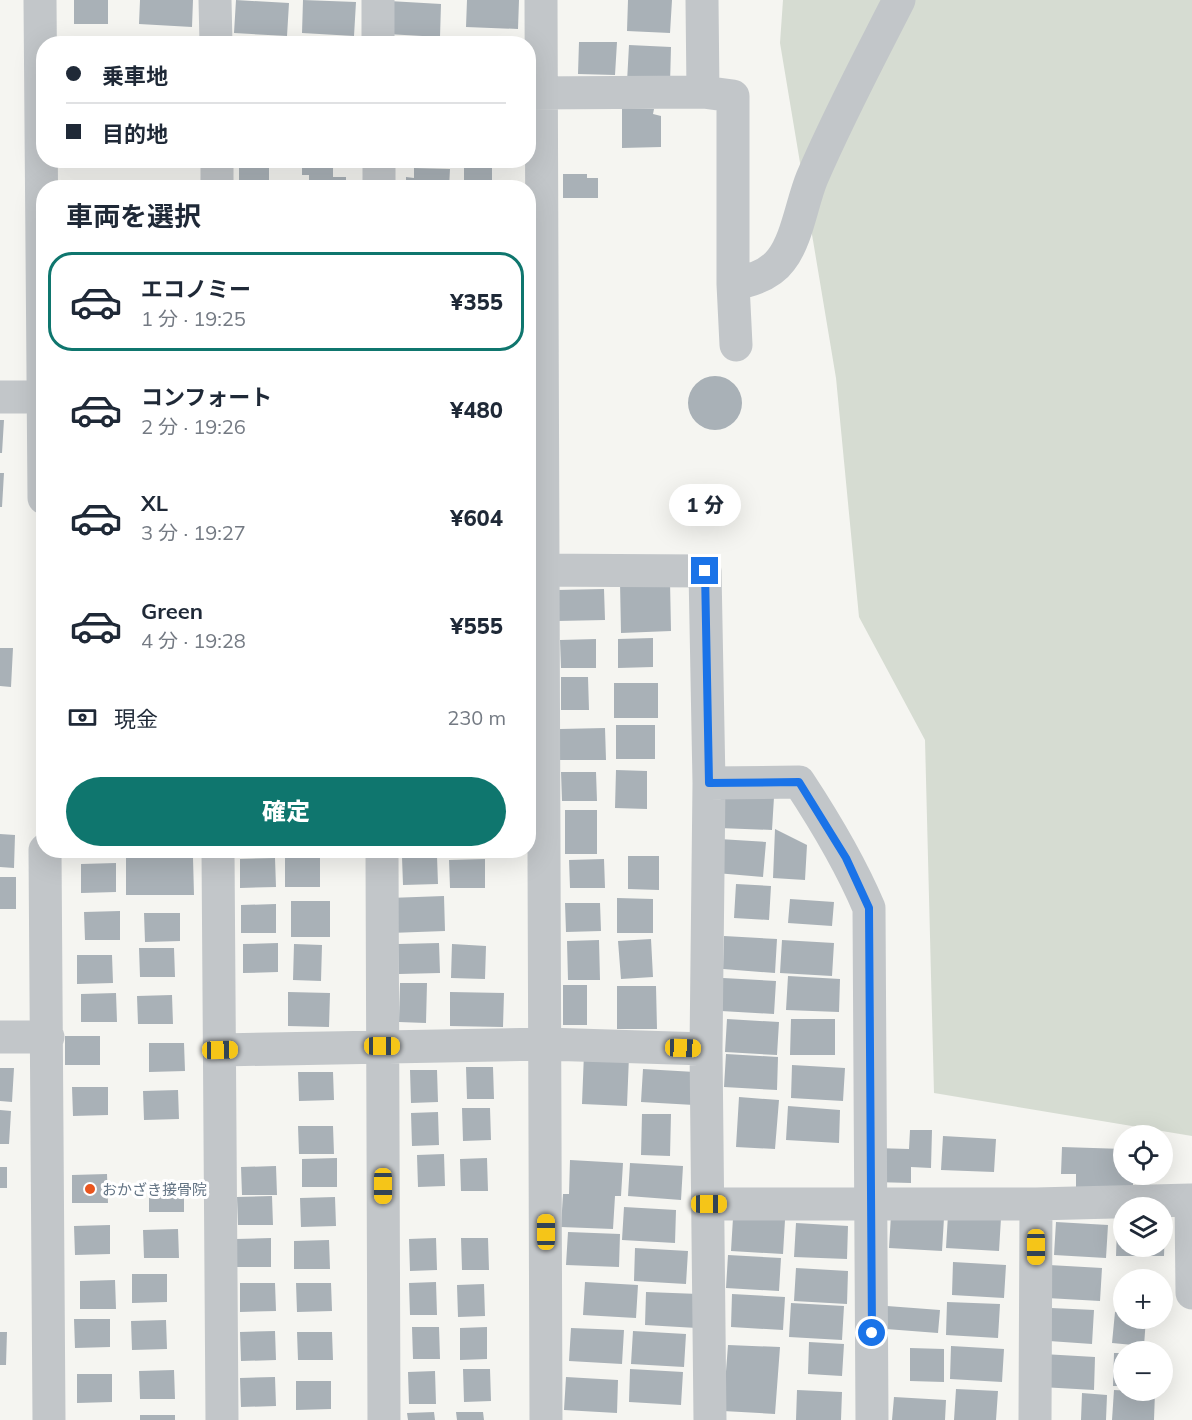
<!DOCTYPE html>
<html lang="ja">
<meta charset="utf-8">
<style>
body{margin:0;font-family:Mulish,"Noto Sans JP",sans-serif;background:#f6f6f7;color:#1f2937;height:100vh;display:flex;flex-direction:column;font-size:22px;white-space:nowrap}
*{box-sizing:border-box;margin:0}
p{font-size:20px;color:#747a83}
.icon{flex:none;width:33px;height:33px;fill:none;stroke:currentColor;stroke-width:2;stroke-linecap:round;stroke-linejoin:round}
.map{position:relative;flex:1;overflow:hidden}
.side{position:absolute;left:36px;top:180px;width:500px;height:678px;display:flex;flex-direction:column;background:#fff;border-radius:24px;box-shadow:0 6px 24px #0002}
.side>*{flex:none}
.guide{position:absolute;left:36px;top:36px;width:500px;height:132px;border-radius:24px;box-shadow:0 6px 24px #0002;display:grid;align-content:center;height:132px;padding:0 30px;background:#fff}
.fabs{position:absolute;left:1113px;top:1125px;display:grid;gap:12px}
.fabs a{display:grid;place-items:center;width:60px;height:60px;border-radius:50%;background:#fff;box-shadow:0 6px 24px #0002;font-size:30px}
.end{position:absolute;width:27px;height:27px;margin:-14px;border:8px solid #1a73e8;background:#fff;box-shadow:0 0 0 3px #fff}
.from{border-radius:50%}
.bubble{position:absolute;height:42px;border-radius:21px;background:#fff;box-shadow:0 6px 24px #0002;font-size:20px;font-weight:800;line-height:42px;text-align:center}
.car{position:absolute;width:18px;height:36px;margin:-18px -9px;border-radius:8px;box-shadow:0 0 4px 2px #0007;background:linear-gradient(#f5c518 24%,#345 0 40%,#f5c518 0 76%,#345 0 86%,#f5c518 0)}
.guide b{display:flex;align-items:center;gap:21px;height:57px;font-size:22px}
.guide b+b{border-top:2px solid #e0e1e3}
.guide i{width:15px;height:15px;background:#1f2937}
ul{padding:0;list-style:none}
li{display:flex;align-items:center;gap:18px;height:99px;margin:0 12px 9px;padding:0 18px;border:3px solid transparent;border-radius:24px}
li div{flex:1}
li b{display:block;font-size:22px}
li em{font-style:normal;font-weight:800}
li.current{border-color:#0f766e}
li>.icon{width:54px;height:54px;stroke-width:1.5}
h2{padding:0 30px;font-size:27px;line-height:72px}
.pay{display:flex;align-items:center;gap:15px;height:66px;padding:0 30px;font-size:22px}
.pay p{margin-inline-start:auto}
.primary-button{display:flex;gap:12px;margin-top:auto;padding:12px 30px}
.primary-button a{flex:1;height:69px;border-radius:36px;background:#0f766e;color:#fff;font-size:24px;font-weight:800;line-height:69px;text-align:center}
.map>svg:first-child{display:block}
.green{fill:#d6dcd2}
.building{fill:#a9b1b7}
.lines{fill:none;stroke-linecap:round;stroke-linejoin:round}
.minor{stroke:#c2c6c9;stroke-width:33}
.route{stroke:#1a73e8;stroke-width:8}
.poi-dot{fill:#e9551e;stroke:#fff;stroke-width:2}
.labels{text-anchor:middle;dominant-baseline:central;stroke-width:6;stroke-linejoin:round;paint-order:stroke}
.poi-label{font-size:15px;fill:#637484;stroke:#fff;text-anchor:start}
</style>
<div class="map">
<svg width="1192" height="1420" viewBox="0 0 1192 1420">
<rect width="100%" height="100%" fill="#f5f5f1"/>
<!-- green -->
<path class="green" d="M783,0H1192V1136L934,1093L925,740L859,617L836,378L780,43Z"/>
<!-- building -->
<path class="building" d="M74,0H108V24H74Z
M140,0H193L192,27L139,24Z
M236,0L289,3L287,36L234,33Z
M303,0L356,2L354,36L302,33Z
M467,0H519L518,29L466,27Z
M628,0H672L670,33L627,31Z
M389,1L441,4L440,37L387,34Z
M90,36L121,37V44H89Z
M178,38V44H139V39Z
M467,38L520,40V44H467Z
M579,42H617L615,75L578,74Z
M629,45L671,47L670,84L627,82Z
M622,108L654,109L653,114L661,116V147L622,148Z
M464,160H492V188H464Z
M239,165L269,166V188H239Z
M302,168H333V177H346V188H309V175H302Z
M414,168L450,169L449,188L406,185V177L414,178Z
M563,174H587V178H598V198H563Z
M688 403a27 27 0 1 1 54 0a27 27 0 1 1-54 0Z
M0,420H4L2,453H0Z
M0,473H4L2,507H0Z
M670,581L671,631L621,633L620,582Z
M604,589L605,620L557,621V590Z
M653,638V667L618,668V639Z
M596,639V668H561L560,640Z
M0,648H13L11,687L0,686Z
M561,677H588L589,710H561Z
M614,683H658V718H614Z
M616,725H655V759H616Z
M605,728L606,760H560V729Z
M616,770L647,771V809L615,808Z
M561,772H596L597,801H562Z
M721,794L774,797L772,830L719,828Z
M565,810H597V854H565Z
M775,829L807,845L805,880L773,878Z
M0,834L15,835L14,868L0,867Z
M719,839L766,842L763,877L716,873Z
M437,856L438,884L403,885L402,857Z
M628,856H659V890L628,889Z
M126,858H193L194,895H126Z
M275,858L276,887L240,888V859Z
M285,858H320V887H285Z
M485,859V888H450L449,860Z
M604,859L605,888H570L569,860Z
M116,863V892L81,893V864Z
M0,877H16V909H0Z
M736,884L771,886L769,920L734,918Z
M444,896L445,931L390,933L389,898Z
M617,898L653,899V933H617Z
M790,899L834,902L832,926L788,923Z
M291,901H330V937H291Z
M565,903H600L601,931L566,932Z
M276,904V933H241V905Z
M120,911V940H85L84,912Z
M144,913H180V941L145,942Z
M724,936L777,939L775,973L723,969Z
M651,939L653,977L621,979L618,941Z
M599,940L600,980H568L567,941Z
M782,940L834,943L832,976L780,973Z
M278,943V972L243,973V944Z
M439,943L440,973L399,974L398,944Z
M294,944L322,945L321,981L293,980Z
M452,944L486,946L485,979L451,978Z
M139,948H174L175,977H140Z
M77,955H112L113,983L77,984Z
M788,976L840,979L839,1012L786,1010Z
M723,978L776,981L774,1014L721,1011Z
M400,983H427L426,1023L399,1022Z
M563,985H587V1025H563Z
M617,986H656L657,1029H617Z
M288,992L330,993L329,1027L288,1026Z
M450,992L504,993L503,1027L450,1026Z
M116,993L117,1022H81V994Z
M172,995L173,1024H138L137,996Z
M727,1019L779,1022L777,1055L725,1052Z
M791,1019H835V1055H790Z
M65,1036H100V1065H65Z
M149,1043H184L185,1071L149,1072Z
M584,1053L629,1056L627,1106L582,1104Z
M726,1054L778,1057L777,1090L724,1087Z
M792,1065L845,1068L843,1101L791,1098Z
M466,1067H493L494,1099H467Z
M0,1068H14L12,1102L0,1101Z
M643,1069L695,1072L694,1105L641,1102Z
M410,1070H437L438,1102L411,1103Z
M298,1072H333L334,1100L299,1101Z
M72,1087H108V1115L73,1116Z
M178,1090L179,1119L144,1120L143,1091Z
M739,1097L779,1100L775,1149L736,1147Z
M788,1106L840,1110L839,1143L786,1140Z
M462,1108H490L491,1140L463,1141Z
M0,1110L11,1111L9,1144H0Z
M438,1112L439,1145L412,1146L411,1113Z
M642,1114H671L670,1156L641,1155Z
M298,1126H333L334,1154H299Z
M910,1130H932L931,1168L911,1167V1183L874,1182L875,1148L909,1149Z
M943,1136L996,1139L994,1172L941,1170Z
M1062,1147L1124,1149V1174H1133V1190L1076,1189V1174H1061Z
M444,1154L445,1186L418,1187L417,1155Z
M337,1158V1187H302V1159Z
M487,1158L488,1191H461L460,1159Z
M570,1160L623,1163L621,1196H615L613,1229L561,1227L563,1194H569Z
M630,1163L683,1166L681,1200L628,1196Z
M276,1166L277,1195H242L241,1167Z
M0,1167H7V1188H0Z
M107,1174L108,1203H72V1175Z
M149,1184H184V1212H149Z
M272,1196L273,1225H238L237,1197Z
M335,1197L336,1226L301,1227L300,1198Z
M624,1207L676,1210L675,1243L622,1240Z
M891,1215L944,1218L942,1251L889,1248Z
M948,1215L1001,1218L999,1251L946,1248Z
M733,1218L785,1220L783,1254L731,1251Z
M1056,1222L1108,1225L1106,1258L1054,1255Z
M796,1223L848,1226L847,1259L794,1257Z
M110,1225V1254L75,1255L74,1226Z
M1117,1227H1124V1246H1162V1228H1165L1164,1256H1116Z
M178,1229L179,1258H144L143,1230Z
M568,1232L620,1234L619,1267L566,1265Z
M271,1238V1267H236V1239Z
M436,1238L437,1270L410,1271L409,1239Z
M461,1238H488L489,1270H462Z
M329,1240L330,1269H294V1241Z
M635,1248L688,1251L686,1284L634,1281Z
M728,1255L781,1258L779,1291L726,1288Z
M953,1262L1006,1265L1004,1298L952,1295Z
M1049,1265L1102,1268L1100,1301L1047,1298Z
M796,1268L848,1271L847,1304L794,1301Z
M132,1274H167V1302L132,1303Z
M115,1280L116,1309H80V1281Z
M436,1282L437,1315H410L409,1283Z
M585,1282L638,1285L636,1318L583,1315Z
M240,1283H275L276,1311L240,1312Z
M296,1283H331L332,1311L297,1312Z
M484,1284L485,1316L458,1317L457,1285Z
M646,1292L699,1294L697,1328L645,1325Z
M732,1294L785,1297L783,1330L731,1327Z
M947,1302L1000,1304L998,1338L946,1335Z
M791,1303L844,1306L842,1340L789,1337Z
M887,1306L940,1310L938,1333L886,1329Z
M1051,1308L1094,1310L1092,1344L1049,1341Z
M1115,1312H1124V1318H1146L1144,1346L1112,1343Z
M74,1319H110V1347L75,1348Z
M166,1320L167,1349L132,1350L131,1321Z
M412,1327H439L440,1359H413Z
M487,1327V1359L460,1360V1328Z
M571,1328L624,1330L622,1364L569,1361Z
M275,1331L276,1360L241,1361L240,1332Z
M633,1331L686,1334L684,1367L631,1364Z
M0,1332H7L6,1365H0Z
M297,1332H332L333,1360H298Z
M809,1342L844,1344L842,1376L808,1374Z
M728,1345L780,1347L775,1414L723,1411Z
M951,1346L1004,1349L1002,1382L950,1379Z
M910,1348L944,1349V1382L910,1381Z
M1114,1353H1124V1386H1113Z
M1043,1354L1095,1357L1094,1390L1041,1387Z
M463,1369H490L491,1401L464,1402Z
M630,1369L683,1372L681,1405L629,1402Z
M174,1370L175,1399H140L139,1371Z
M435,1371L436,1404H409L408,1372Z
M77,1374H112V1402L77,1403Z
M275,1377L276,1406L241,1407L240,1378Z
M566,1377L618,1380L617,1413L564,1410Z
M296,1381H331V1409L296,1410Z
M956,1389L998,1391L996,1420H954Z
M797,1390L842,1392L841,1420H796Z
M1114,1390L1155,1392L1154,1420H1112Z
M1082,1393L1107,1395L1106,1420H1081Z
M894,1397L946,1400L945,1420H892Z
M434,1412L435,1420H408L407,1413Z
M456,1412H483L484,1420H457Z
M140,1415H175V1420H140Z"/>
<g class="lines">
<!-- minor -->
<path class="minor" d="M40,0L44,498
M215,0L216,44
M378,0V44
M541,0L546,1420
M702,0L703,92
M528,93L703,92L733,96V284C751,281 770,275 781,260C797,240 802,202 812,178C838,117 869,59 899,0
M217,160V188
M379,160V188
M733,284L736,345
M0,397H43
M528,570L705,571L709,783L706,1049L710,1420
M709,783L799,782C826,823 850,863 869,908L872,1420
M45,850L49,1420
M218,850L222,1420
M382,850L384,1420
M0,1037H48
M220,1050L545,1044L706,1049
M709,1204H1036L1191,1200L1192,1293
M1035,1420L1036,1204"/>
</g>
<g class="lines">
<!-- route -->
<path class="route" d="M705,571L709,783L799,782L846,858L869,908L872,1333"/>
</g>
<!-- markers -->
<circle class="poi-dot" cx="90" cy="1189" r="6"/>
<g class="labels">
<!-- poi labels -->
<g class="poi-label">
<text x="102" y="1189">おかざき接骨院</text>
</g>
</g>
</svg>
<div class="fabs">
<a><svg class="icon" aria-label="locate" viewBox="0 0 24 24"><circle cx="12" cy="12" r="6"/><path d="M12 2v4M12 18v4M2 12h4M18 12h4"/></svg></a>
<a><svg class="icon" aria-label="layers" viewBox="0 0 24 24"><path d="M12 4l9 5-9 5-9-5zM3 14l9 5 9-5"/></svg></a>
<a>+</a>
<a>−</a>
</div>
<i class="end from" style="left:872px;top:1333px"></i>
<i class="end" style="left:705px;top:571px"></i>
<div class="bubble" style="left:669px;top:484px;width:72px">1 分</div>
<i class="car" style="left:382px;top:1046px;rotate:90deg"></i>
<i class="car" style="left:683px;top:1048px;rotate:92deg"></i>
<i class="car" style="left:220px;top:1050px;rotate:89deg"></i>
<i class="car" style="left:383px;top:1186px;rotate:180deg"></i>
<i class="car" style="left:709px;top:1204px;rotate:90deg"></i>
<i class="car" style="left:546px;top:1232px;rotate:0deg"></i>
<i class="car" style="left:1036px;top:1247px;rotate:180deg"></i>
<div class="guide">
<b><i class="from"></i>乗車地</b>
<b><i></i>目的地</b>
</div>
<section class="side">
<h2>車両を選択</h2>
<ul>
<li class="current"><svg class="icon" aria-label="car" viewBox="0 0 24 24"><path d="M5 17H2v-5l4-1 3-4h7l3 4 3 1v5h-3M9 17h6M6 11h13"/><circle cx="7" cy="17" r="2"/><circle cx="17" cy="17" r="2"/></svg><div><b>エコノミー</b><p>1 分 · 19:25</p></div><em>¥355</em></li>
<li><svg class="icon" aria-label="car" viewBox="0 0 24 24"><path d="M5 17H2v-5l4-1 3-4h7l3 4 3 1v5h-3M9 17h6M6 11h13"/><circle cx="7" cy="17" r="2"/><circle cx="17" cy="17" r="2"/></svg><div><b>コンフォート</b><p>2 分 · 19:26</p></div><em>¥480</em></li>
<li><svg class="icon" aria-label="car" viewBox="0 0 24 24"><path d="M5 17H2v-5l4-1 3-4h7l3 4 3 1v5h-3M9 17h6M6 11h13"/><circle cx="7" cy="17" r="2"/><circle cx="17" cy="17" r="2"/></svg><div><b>XL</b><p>3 分 · 19:27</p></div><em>¥604</em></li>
<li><svg class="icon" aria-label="car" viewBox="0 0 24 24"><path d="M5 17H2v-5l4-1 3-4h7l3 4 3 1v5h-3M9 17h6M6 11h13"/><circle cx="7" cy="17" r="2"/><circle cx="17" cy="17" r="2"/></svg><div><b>Green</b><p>4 分 · 19:28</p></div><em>¥555</em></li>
</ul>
<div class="pay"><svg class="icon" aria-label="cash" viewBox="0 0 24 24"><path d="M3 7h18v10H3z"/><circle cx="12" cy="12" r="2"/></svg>現金<p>230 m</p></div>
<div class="primary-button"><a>確定</a></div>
</section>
</div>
